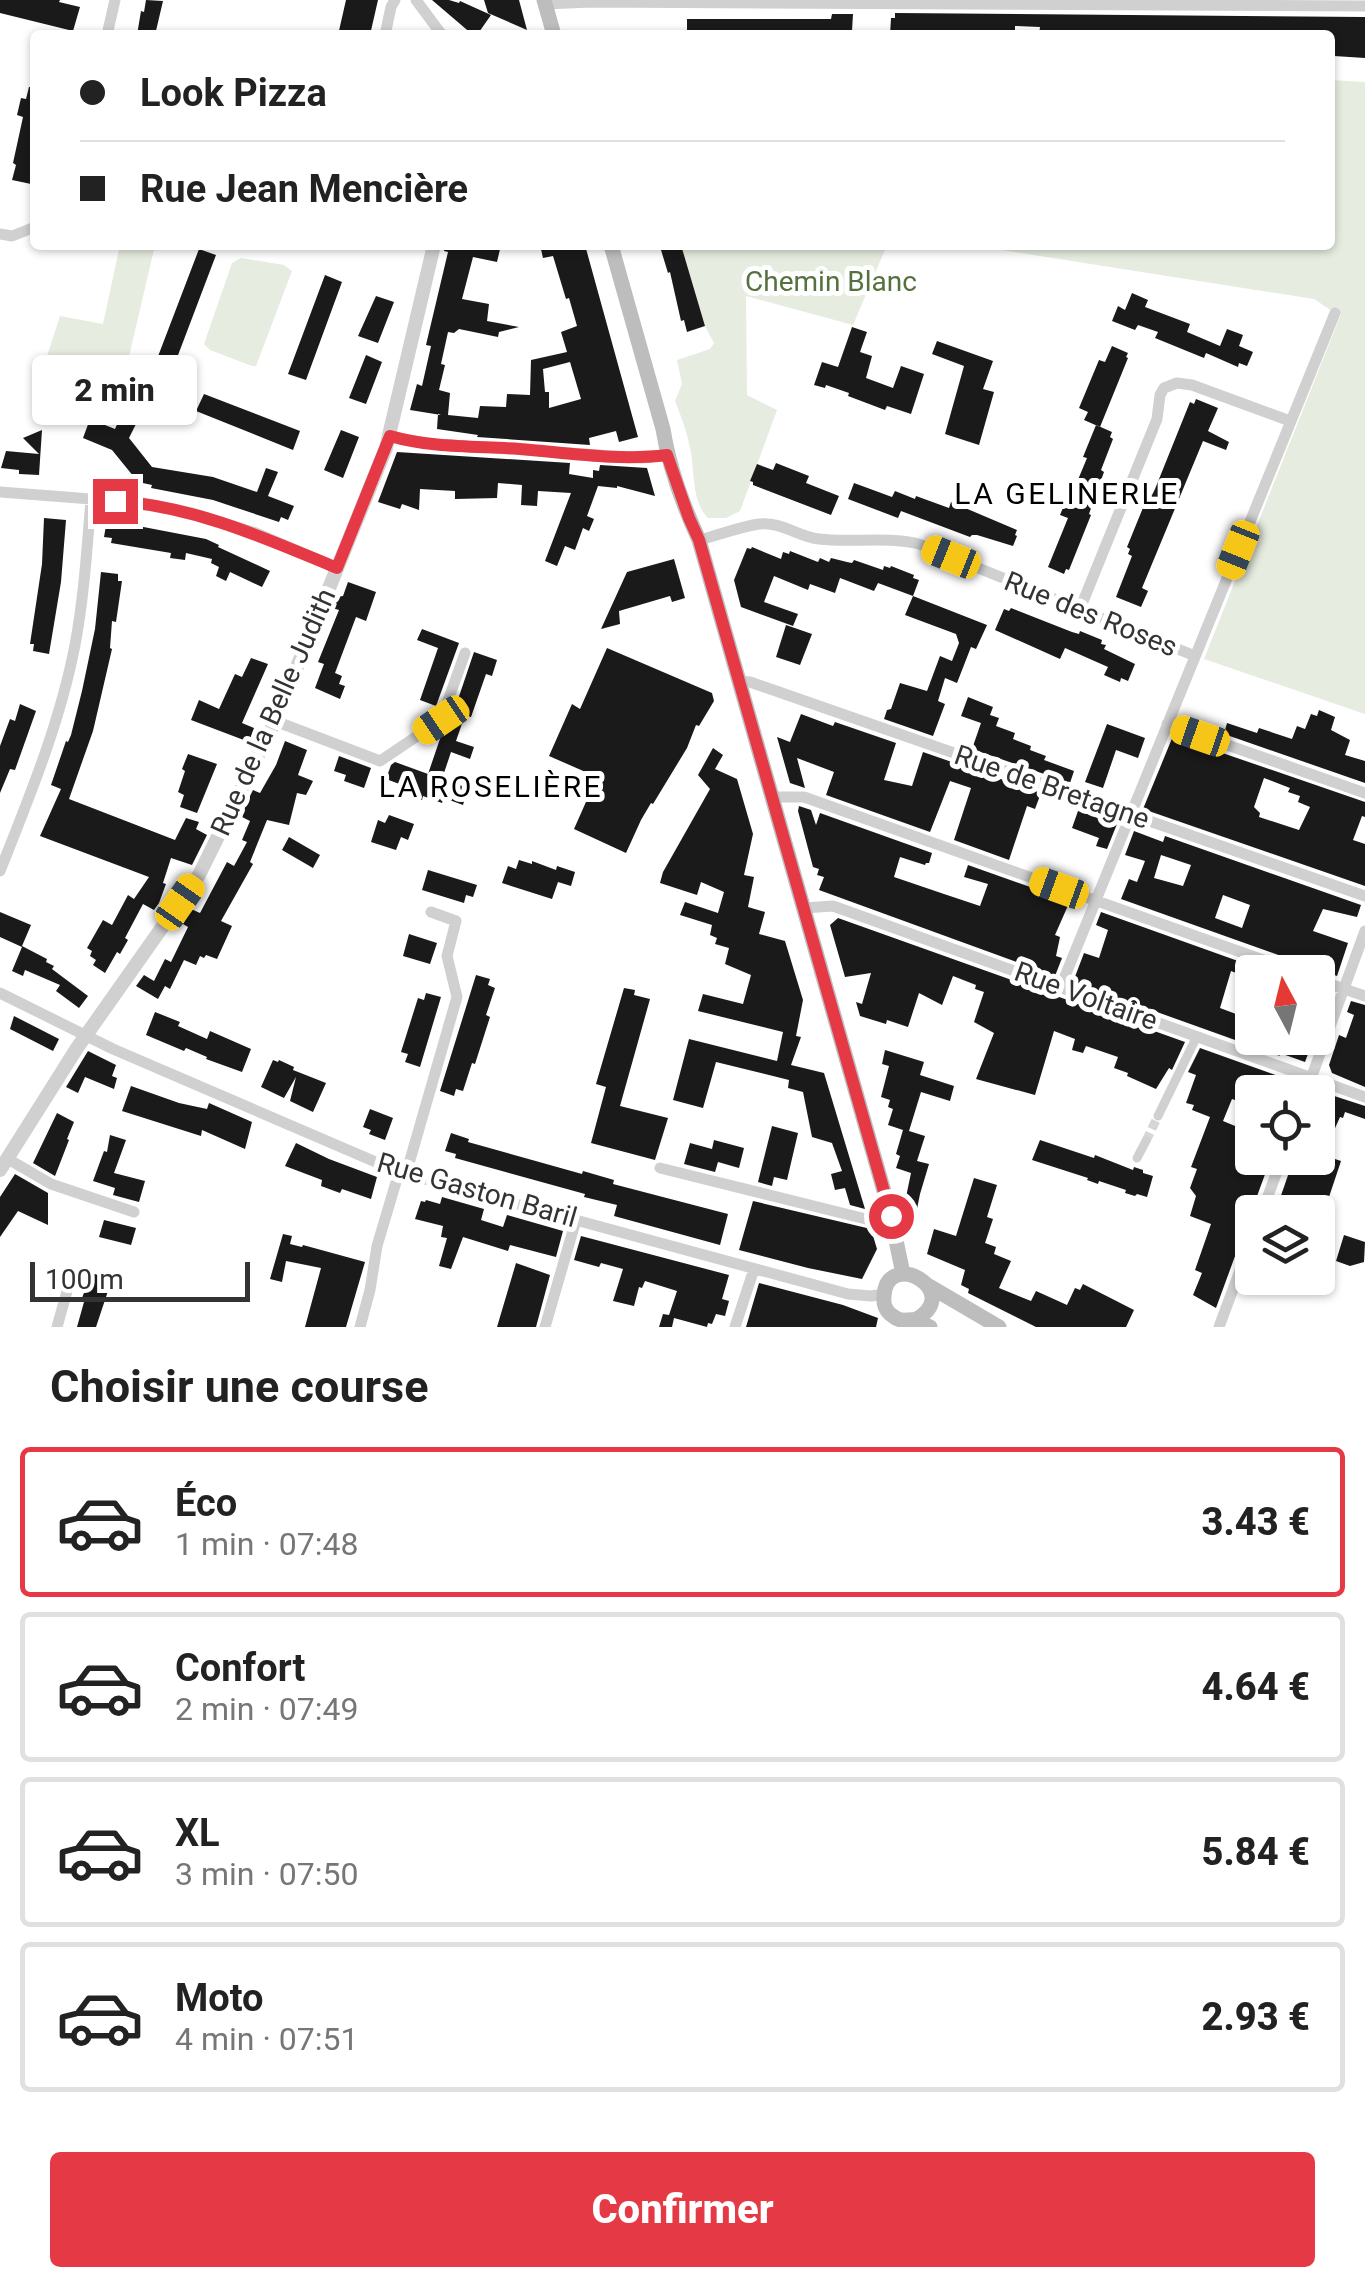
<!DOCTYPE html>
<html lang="fr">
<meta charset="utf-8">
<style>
body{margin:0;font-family:Roboto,sans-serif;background:#f2f2f2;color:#222;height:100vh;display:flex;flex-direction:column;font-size:38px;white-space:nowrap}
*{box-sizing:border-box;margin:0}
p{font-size:32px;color:#767676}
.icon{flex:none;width:55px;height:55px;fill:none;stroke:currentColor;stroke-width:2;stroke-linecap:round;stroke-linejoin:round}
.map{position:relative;height:1327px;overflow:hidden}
.side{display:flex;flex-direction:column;background:#fff;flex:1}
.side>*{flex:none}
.top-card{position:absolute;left:30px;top:30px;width:1305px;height:220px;border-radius:10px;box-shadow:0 2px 8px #0004;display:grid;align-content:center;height:220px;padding:0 50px;background:#fff}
.needle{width:65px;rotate:353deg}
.fabs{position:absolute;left:1235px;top:955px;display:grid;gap:20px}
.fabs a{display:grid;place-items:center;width:100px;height:100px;border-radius:10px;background:#fff;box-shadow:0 2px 8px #0004;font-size:50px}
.scale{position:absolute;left:30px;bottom:25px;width:220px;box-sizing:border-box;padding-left:10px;border:5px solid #333;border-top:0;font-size:28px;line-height:35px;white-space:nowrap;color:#333;-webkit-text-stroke:8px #fff;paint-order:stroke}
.end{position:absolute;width:45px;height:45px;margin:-22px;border:12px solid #e63946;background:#fff;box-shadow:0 0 0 5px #fff}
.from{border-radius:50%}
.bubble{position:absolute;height:70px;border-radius:10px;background:#fff;box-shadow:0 2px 8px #0004;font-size:32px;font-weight:800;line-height:70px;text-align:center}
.car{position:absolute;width:30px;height:60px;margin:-30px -15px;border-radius:12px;box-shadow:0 0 8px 2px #0007;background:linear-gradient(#f5c518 24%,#345 0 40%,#f5c518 0 76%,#345 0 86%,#f5c518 0)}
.top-card b{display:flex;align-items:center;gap:35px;height:95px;font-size:38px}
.top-card b+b{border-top:2px solid #e0e0e0}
.top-card i{width:25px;height:25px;background:#222}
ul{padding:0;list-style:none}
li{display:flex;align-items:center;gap:30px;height:150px;margin:0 20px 15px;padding:0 30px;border:5px solid #e0e0e0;border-radius:10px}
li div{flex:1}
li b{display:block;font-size:38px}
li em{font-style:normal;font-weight:800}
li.active{border-color:#e63946}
li>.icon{width:90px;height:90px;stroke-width:1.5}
h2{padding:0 50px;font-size:45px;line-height:120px}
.cta{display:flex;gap:20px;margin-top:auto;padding:20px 50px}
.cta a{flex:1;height:115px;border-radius:10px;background:#e63946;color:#fff;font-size:40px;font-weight:800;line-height:115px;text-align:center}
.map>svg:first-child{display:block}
.green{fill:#e6ecdf}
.building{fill:#1a1a1a;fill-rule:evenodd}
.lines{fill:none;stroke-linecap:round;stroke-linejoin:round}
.pedestrian-tunnel{stroke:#d6d6d6;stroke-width:9;stroke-dasharray:9 4.5;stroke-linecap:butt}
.pedestrian{stroke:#d0d0d0;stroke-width:9}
.minor{stroke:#d0d0d0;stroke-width:11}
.tertiary{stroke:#d0d0d0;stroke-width:14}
.secondary{stroke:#bdbdbd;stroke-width:15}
.route{stroke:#e63946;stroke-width:12}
.labels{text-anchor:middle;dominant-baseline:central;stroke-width:10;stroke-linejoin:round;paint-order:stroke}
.park-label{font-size:28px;fill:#56703f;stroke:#fff}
.street-label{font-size:28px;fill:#333;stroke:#fff}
.neighbourhood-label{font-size:30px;letter-spacing:2.5px;fill:#000;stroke:#fff}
</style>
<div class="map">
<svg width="1365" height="1327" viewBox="0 0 1365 1327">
<rect width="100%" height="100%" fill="#fff"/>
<!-- green -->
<path class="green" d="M1330,80L1365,82V714L1204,659L1341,314L1335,313L1314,299L970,245H1330Z
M120,245H155L117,408L39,381L60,316L103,324Z
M681,245H887L853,325L746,296L747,395L777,410L740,511L726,518H708C691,501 695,469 690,448C687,432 681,416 675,401L682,384L677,360L710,349L714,343L705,326Z
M241,258L284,265L292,271L256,366H252L210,350L204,344L232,263Z"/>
<!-- building -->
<path class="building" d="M0,0H60L59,2L80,7L73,31L0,13Z
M146,0L163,1L155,35H137L141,11L144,12Z
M346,0H378L370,35H338Z
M432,0H449L459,3L460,1L491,15L477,35H473Z
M484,0H519L527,30L488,13Z
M895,13L1365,17V58L1334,56V41H1330V35H1039L1040,27L1015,26V35H932V32L907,30V35H890L891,18H895Z
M832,14H853L852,31H841V34L836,35H687V19H831Z
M29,87H35V169L31,184L12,180L16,165L13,163L23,117L17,115L21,98L26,99Z
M444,245H501L497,262L473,257L462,299L489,304L487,321L519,327L499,332L498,337L459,329L454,333L448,332L441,364L445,365L439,390L450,393L448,415L478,418L480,406L506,407L507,394L530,395L531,360L567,352L561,332L577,326L569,298L566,299L553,256L543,258L540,245H585L638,437L619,442L616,431L589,438L590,445L477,437L478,435L437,429L438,414L441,415L410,410L417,384L422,386L431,346L426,345L448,252L444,251ZM570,362L581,399L549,408V392H545L543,369Z
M662,245H681L705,326L687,332L684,320L681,321L670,272L668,273L661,250L663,249Z
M199,249L216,255L161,400L144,393Z
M325,275L342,282L306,380L288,374Z
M1132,293L1148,300L1145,307L1190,324L1187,332L1220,346L1227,329L1243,335L1239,346L1253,352L1247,366L1239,363L1238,367L1206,353L1204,358L1155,338L1158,332L1138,325L1135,330L1112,321L1118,306L1125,310Z
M376,296L394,302L378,343L358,336Z
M852,327L867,332L860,352L872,356L866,378L893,388L901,366L924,374L911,414L887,406L885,410L848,396L849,393L826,385L825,388L814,385L822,362L838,367Z
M937,341L993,361L983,389L994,392L979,445L945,434L964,366L932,354Z
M1112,346L1128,353L1126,357L1128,358L1100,427L1084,420L1088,412L1079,408L1099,360L1105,362Z
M366,355L382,362L366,404L349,398Z
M204,394L300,431L293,450L196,411Z
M1196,399L1218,408L1208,431L1229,442L1226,450L1203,441L1142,588L1148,591L1141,607L1116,597L1132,556L1128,554L1130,549L1127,547L1149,493L1152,495L1155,489L1190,402L1194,404Z
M122,413L138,420L129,438L152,467L213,477L257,492L266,468L278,472L268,496L294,506L288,520L281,517L279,522L213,500L151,488L152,485L138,482L112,450L83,438L90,419L115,429Z
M1096,425L1112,432L1110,437L1113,439L1101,470L1104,472L1089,514L1091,515L1069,570L1066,569L1064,574L1048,567L1068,518L1060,515L1067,498L1070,499L1087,458L1083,457Z
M42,430L39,475L19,474V470L1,468L6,451L39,454L23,438Z
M341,430L359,437L343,478L324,470Z
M397,452L570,463L569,474L593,478V470L599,471L600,465L647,468L655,496L617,486V488L598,486L587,516L594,519L589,531L583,528L575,550L565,546L557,566L545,561L571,493L538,491L537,506L521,505L522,485L498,483L497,498L455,499V491L420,489L419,510L402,504L400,509L378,502Z
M776,463L809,476L806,483L839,496L831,515L753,485V482L750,481L757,464L773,470Z
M854,483L892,497L895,491L915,499L916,496L949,508L951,502L1017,530L1015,535L1017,536L1013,546L977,535H972L970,537L901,511L898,518L848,499Z
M44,518L66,520L61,582L49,654L33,651L34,644H30L42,564Z
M107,520L206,539L219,545L218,547L270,571L262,587L230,572L226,581L216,576L219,567L211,563L212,559L186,553L185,560L170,558L171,553L111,543L112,538L104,537Z
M752,547L781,559L783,552L789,554L790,551L818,562L820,558L829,562L831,558L847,562L852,563L854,560L883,570L884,566L890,568L891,566L914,575L913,578L919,580L913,596L878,583L874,591L840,578L835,593L810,584L808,590L774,576L764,602L798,614L793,626L741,607L734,580L747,548L751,549Z
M674,559L685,598L672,602L670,596L619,611L620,624L601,629L627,572Z
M101,572L118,574V581H122L116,622L112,621L110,648L112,649L93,731L69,799L175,840L186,818L199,822L196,829L207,835L192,865L171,858L163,883L166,884L159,903L154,910L143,904L125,938L128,940L120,954L117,952L105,973L93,965L96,960L90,956L92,951L87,948L103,920L112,925L128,895L134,899L149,877L40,836L61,789L51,785L66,741L68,742L71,735L82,691L95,629Z
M348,582L376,592L366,621L356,617L335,673L342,676L339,684L345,686L340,699L315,688L324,664L318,662L339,610L332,608L337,597L343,596Z
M913,596L987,625L976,649L971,647L957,683L945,678L938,701L945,704L933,736L884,719L887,710L891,709L900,683L927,691L940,656L952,661L959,643L956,634L905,615Z
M1011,608L1072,632L1079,634L1080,631L1102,640L1101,644L1106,645L1104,649L1135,664L1128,681L1121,678L1120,682L1104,675L1108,667L1065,648L1060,659L995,630L1004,609L1009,611Z
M786,625L812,634L800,665L776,657Z
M422,629L459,643L436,706L420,700L438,648L417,640Z
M607,648L712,693L714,701L699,726L696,725L687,748L653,804L651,803L641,820L626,853L574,829L597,777L549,756L572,704L580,709Z
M474,652L497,660L492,676L486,674L471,717L465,715L456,741L474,747L470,759L451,752L442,779L468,788L463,805L444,798L442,803L423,796L422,800L406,795L402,785L386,779L391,765L395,762L428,774L443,730L450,723Z
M251,658L268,664L242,723L254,728L249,742L191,720L199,700L219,709L235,674L242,677Z
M968,697L993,707L990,715L999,718L996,726L1015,733L1013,739L1031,746L1030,750L1046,756L1044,760L1074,771L1070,783L972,749L981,723L961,716Z
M20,704L36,711L15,770L10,769L0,793V746L10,719L15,721Z
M1319,710L1335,717L1331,730L1350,740L1345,755L1365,761V783L1224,734L1227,723L1257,733L1259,728L1292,739L1297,726L1305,729L1311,714L1317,716Z
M801,714L833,726L835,722L896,743L884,780L912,786L923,752L1041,793L1035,809L1027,806L1009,860L954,840L971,788L950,781L930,832L826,795L834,772L797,758L805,788L790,783L777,737L790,742Z
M1107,724L1145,738L1138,758L1116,750L1103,788L1085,782Z
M1173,736L1365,802V817L1362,816L1353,840L1365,844V886L1143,809ZM1264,778L1290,788L1288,792L1300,796L1298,802L1310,807L1299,830L1259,817L1260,813L1254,807Z
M285,741L307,750L298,775L313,781L306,795L297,793L289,825L267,820L250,862L253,864L221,921L232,926L217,959L206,955L204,958L200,956L196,965L184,960L170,989L165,986L158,999L136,986L144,975L154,981L165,959L171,962L188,927L183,924L191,909L200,913L227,862L234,866L247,842L242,840L250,821L240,816L253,790L260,793L276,765Z
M713,748L723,755L715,769L737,779L753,834L744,875L754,877L748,907L765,912L759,934L785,941L803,1000L796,1036L801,1037L791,1065L824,1073L865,1209L850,1205L845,1188L835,1190L831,1174L842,1171L832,1143L812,1137L803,1092L788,1088L789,1080L716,1062L703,1108L673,1100L689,1039L777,1061L783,1032L698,1011L703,994L743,1004L751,975L725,964L729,948L715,944L717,938L710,935L712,925L680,915L685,902L718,913L724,892L701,882L697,895L660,883L663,872L710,789L698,775Z
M188,754L217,764L197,813L180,807L184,795L178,792L185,771L182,769Z
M339,756L371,768L364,788L344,781L346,775L334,771Z
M799,806L811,810L816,825L820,813L932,853L929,863H926L925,865L900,857L894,877L944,894L980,906L988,884L964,877L968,865L1070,901L1055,935L1060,937L1056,956L1062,958L1055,976L819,890L824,877L817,875L819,869L813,867L798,811Z
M1078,811L1117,824L1107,849L1096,846L1099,838L1072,828Z
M389,815L414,824L408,840L401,837L396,850L371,842L378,820L385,823Z
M1134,831L1163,842L1165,836L1361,905L1357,917L1323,909L1313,931L1348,943L1337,976L1121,899L1129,879L1137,882L1145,861L1125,855ZM1161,855L1191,865L1183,886L1154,878ZM1223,895L1250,905L1242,928L1215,918Z
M289,837L320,855L313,868L282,850Z
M519,860L532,864V861L556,870L557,866L575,872L571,886L558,882L552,899L502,883L508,866L516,869Z
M428,870L477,885L473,897L466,895L464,903L422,890Z
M0,912L31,925L22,946L47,959L46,962L54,966L52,969L88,996L79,1008L56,991L60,985L25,970L23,976L12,971L22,947L0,937Z
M1101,912L1266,971L1252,972V979L1231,971L1220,1008L1252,1020V1038H1314L1305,1062L1277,1052L1280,1056L1073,982L1084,953L1099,958L1108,930L1096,925Z
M838,918L1185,1042L1172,1070L1169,1068L1156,1089L1127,1076L1128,1073L1114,1068L1118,1057L1086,1046L1083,1053L1072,1050L1075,1039L1054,1031L1035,1095L976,1079L994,1033L974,1022L984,992L975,989L976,985L953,976L942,1005L919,993L908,1027L887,1020L886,1024L860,1016L856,1002L862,1004L871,973L845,977L830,925Z
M409,934L437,943L430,964L403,956Z
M476,975L490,979L488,985L495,988L486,1015L490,1017L475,1064L472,1063L463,1091L456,1089L454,1096L440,1091Z
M624,988L635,990L634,995L650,999L620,1106L668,1118L655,1160L591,1143L606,1087L596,1084Z
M426,993L441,997L420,1067L405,1062L408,1054L401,1052L418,998L424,1000Z
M1351,1001L1365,1005V1087L1332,1073L1329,1065L1339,1035L1346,1038L1354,1015L1347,1012Z
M155,1012L180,1022L178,1026L207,1039L210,1031L251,1049L242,1072L206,1059L207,1057L186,1048L184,1051L146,1035Z
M14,1016L59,1039L53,1051L10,1029Z
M1200,1048L1292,1081L1297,1090V1092H1252V1102L1240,1096L1238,1101L1232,1099L1223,1121L1252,1133V1158H1271L1216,1308L1193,1295L1202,1273L1195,1270L1211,1224L1190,1216L1196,1196L1190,1188L1197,1169L1191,1167L1210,1117L1192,1110L1194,1105L1186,1103L1196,1075L1188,1072Z
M885,1050L924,1062L920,1075L954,1086L950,1101L921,1092L909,1131L925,1136L917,1161L929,1164L920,1194L914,1224L906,1197L911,1173L896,1168L900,1156L896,1154L903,1130L888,1125L893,1109L888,1107L890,1100L881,1097L889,1066L882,1064Z
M88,1051L116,1065L112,1076L117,1078L114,1089L85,1077L78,1093L66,1087Z
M273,1060L278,1062L279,1060L294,1067L293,1070L326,1083L313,1112L290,1101L296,1077L284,1098L261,1087Z
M131,1086L179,1103L207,1109L209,1103L252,1122L245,1149L202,1130L201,1136L122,1111Z
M1325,1093L1365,1106V1119L1345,1112L1343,1118L1340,1117L1323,1155L1341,1161L1324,1212H1293L1277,1207L1294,1158H1318V1096Z
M370,1109L393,1118L385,1140L369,1134L371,1130L363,1127Z
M57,1113L74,1122L67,1139L69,1140L55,1176L33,1163Z
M772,1126L798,1133L787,1180L774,1177L772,1186L758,1182Z
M451,1133L469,1139L468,1142L582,1174L583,1171L614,1180L613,1184L728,1214L720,1245L614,1216L617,1205L584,1197L585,1194L455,1158L456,1154L445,1151Z
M110,1135L126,1140L114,1173L145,1181L139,1202L113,1195L115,1188L93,1181L104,1151L107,1152Z
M714,1140L744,1148L739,1168L718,1162L715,1172L684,1164L690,1143L712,1149Z
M1040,1140L1094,1158L1095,1155L1133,1170L1134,1167L1143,1170V1173L1153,1176L1147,1197L1137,1194L1135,1196L1125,1193L1126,1190L1099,1181L1098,1184L1087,1180L1088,1178L1032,1160Z
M296,1143L329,1159L377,1177L371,1199L342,1189L340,1193L321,1186L322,1180L285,1166Z
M15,1174L48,1193V1225L18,1211L0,1237V1197Z
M974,1178L997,1185L987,1217L993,1219L985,1243L996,1247L994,1254L1011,1261L999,1288L1031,1301L1036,1291L1067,1305L1075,1288L1080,1290L1083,1284L1134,1310L1126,1327H1036L968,1293L969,1289L961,1285L965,1270L927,1254L934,1229L956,1236Z
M442,1197L484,1209L481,1220L503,1227L507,1215L563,1231L556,1257L510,1245L508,1251L463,1237L451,1269L439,1266L447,1238L441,1237L443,1226L415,1219L421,1201L425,1202L426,1200L440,1204Z
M753,1201L871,1229L877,1249L862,1279L808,1268L739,1250Z
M104,1220L136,1228L131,1245L99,1237Z
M283,1234L292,1236L290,1244L302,1247L303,1245L365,1262L346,1327H305L321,1268L286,1261L282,1282L270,1279Z
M1344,1235L1365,1242L1364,1262L1350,1266L1336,1261Z
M581,1236L729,1275L722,1299L729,1301L725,1316L716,1314L712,1324L708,1323L707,1327L674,1318L672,1327H659L663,1314L669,1315L677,1291L645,1281L642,1288L639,1287L634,1306L613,1301L623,1269L601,1263L599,1267L574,1260Z
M516,1263L550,1275L536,1327H497Z
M91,1273L109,1278L108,1284L110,1285L96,1327H77L84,1302L81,1301Z
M759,1283L843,1305L878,1318L876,1327H746Z"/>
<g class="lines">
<!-- pedestrian-tunnel -->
<path class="pedestrian-tunnel" d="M1146,1141L1158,1116"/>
<!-- pedestrian -->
<path class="pedestrian" d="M1158,1116L1197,1036
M1137,1158L1146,1141"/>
<!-- minor -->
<path class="minor" d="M416,0L442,35
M545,4L591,2L1365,6
M107,35L115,0
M385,35L391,7L395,0
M0,234L12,236L35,227
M390,436L423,443L642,458L667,455
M0,492L143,503L192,513L256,533L337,568
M699,540C719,535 739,527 759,524C781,521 798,537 819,539C852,543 886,536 919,544L1195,656
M1080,609L1157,419L1160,395L1164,388L1177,383L1192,385L1290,421
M739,681L750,682L1365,896
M275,721L380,761L441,720L465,653
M1167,724L1365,793
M772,797H804L1297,972
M0,871C29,798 60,723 75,645C84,597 87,548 91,500
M804,908L833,906L1365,1097
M1318,980L1365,996
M1061,986L1335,313
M0,993L113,1049L399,1172L848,1294L871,1296L884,1294
M1306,1092L1365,931
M8,1159L51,1184L134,1212
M660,1168L870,1220L891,1216
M406,1174L457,997L447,956L456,921L431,912
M1262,1212L1282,1158
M57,1327L71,1277
M360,1327L370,1290L377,1246L399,1172
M545,1327L576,1220
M735,1327L754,1269
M1219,1327L1252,1238"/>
<!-- tertiary -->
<path class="tertiary" d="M0,1170L77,1048L199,875L275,721L386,448L434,245"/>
<!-- secondary -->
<path class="secondary" d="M544,0L554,35
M611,245L663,429C669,467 683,505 699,540L891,1216L903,1274
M929,1286L999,1327
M915,1320C966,1292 887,1247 884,1296C883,1304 886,1312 893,1316C901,1323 907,1319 915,1320C921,1321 925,1325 930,1327"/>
</g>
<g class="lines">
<!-- route -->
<path class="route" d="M115,501C194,506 265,538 337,568L390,436C431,448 477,446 520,449C569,453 619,461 667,455L689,518L699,540L891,1216"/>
</g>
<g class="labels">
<!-- park labels -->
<g class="park-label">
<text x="831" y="281">Chemin Blanc</text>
</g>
<!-- street labels -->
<g class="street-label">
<text transform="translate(1091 614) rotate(22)">Rue des Roses</text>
<text transform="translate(273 712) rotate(-66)">Rue de la Belle Judith</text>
<text transform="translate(1052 787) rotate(19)">Rue de Bretagne</text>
<text transform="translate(1086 996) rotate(20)">Rue Voltaire</text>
<text transform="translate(477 1190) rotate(16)">Rue Gaston Baril</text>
</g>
<!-- neighbourhood labels -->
<g class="neighbourhood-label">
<text x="1067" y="493">LA GELINERLE</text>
<text x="491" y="786">LA ROSELIÈRE</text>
</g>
</g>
</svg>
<div class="fabs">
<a><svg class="needle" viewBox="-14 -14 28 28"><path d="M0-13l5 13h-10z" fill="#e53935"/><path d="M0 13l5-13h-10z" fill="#767676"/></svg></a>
<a><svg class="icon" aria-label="locate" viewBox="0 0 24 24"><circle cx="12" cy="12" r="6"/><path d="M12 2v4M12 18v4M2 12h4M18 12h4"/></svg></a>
<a><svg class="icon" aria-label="layers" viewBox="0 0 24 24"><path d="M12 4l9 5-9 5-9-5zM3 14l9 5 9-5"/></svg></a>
</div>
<div class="scale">100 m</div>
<i class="end from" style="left:891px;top:1216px"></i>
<i class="end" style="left:115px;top:501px"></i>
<div class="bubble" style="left:32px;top:355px;width:165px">2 min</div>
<i class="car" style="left:1238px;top:550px;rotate:202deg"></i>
<i class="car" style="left:951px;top:557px;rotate:292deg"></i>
<i class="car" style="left:441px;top:720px;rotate:236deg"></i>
<i class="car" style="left:1200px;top:736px;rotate:289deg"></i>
<i class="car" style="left:1059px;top:888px;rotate:290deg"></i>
<i class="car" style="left:180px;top:902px;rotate:35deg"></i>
<div class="top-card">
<b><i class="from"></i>Look Pizza</b>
<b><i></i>Rue Jean Mencière</b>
</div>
</div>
<section class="side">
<h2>Choisir une course</h2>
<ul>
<li class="active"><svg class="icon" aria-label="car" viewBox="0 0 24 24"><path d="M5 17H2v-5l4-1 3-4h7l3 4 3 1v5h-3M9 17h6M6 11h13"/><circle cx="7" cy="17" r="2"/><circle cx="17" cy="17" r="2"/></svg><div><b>Éco</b><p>1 min · 07:48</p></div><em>3.43 €</em></li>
<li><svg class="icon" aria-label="car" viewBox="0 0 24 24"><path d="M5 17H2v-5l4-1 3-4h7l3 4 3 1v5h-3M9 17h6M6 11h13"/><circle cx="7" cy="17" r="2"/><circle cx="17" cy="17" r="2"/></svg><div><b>Confort</b><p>2 min · 07:49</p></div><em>4.64 €</em></li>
<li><svg class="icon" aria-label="car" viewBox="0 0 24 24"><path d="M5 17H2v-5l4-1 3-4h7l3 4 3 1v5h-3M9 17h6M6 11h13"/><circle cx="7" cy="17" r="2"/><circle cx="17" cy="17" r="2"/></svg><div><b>XL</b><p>3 min · 07:50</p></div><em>5.84 €</em></li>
<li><svg class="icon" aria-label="car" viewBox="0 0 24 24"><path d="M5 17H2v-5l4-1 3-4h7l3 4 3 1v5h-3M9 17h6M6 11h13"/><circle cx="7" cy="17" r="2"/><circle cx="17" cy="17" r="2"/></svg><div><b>Moto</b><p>4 min · 07:51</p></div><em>2.93 €</em></li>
</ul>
<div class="cta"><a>Confirmer</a></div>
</section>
